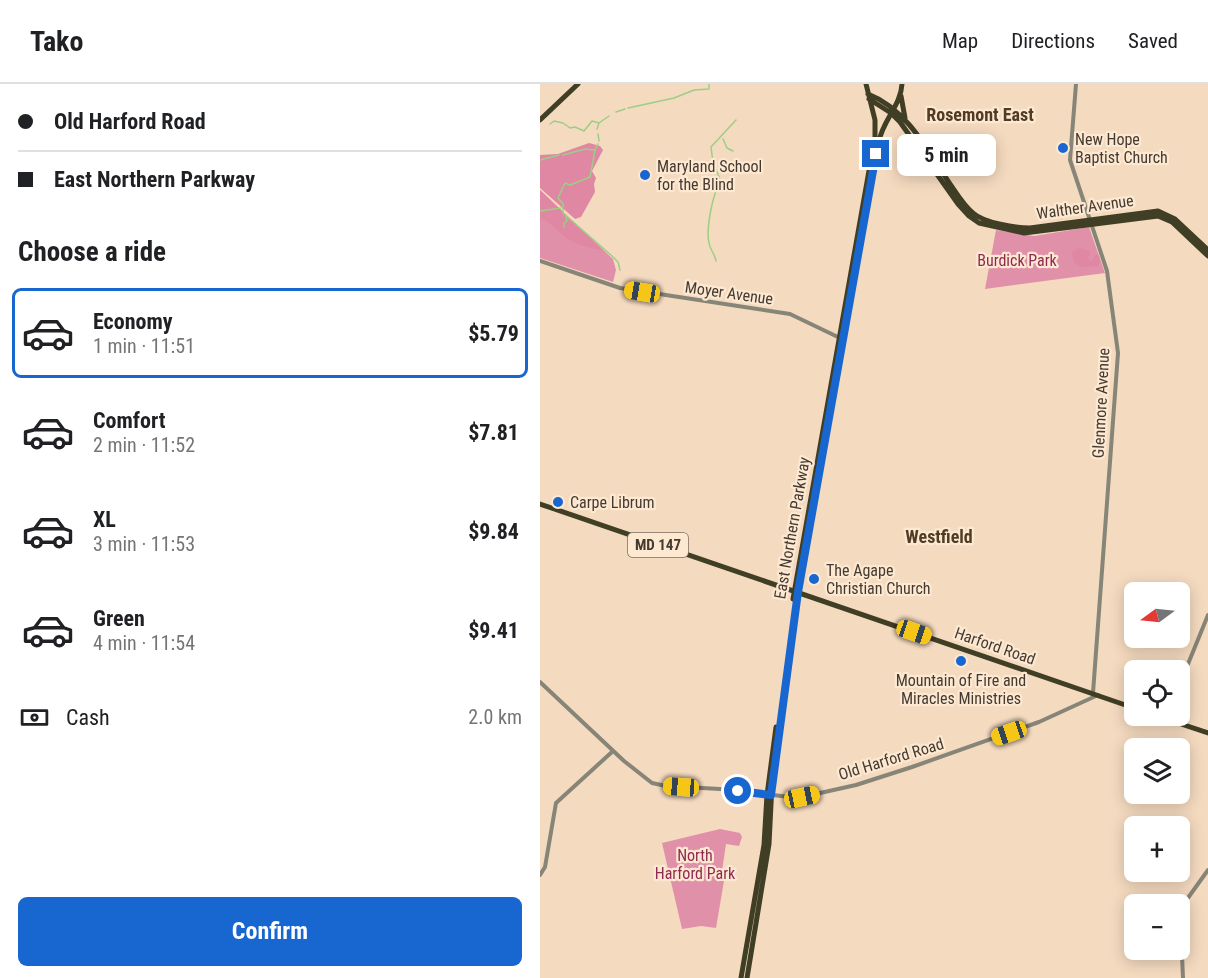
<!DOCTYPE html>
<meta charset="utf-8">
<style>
body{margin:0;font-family:"Roboto Condensed",sans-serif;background:#f2f2f2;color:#202124;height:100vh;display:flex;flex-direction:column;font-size:22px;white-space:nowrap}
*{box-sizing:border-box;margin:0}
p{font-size:20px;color:#757577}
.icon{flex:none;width:33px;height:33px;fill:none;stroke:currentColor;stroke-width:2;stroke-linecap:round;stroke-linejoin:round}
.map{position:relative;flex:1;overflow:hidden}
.sheet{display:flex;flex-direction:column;background:#fff;width:540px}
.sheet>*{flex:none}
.guide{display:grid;align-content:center;height:132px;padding:0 18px;background:#fff}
.needle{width:39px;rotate:255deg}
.fabs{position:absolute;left:584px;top:498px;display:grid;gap:12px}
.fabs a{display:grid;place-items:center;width:66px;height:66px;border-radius:9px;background:#fff;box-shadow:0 3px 15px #0003;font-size:30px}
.end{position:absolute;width:27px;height:27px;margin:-14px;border:8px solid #1866d0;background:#fff;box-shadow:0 0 0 3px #fff}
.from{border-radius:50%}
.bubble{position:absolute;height:42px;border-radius:9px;background:#fff;box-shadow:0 3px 15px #0003;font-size:20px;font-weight:700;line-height:42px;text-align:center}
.car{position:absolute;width:18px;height:36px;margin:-18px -9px;border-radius:8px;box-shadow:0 0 4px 2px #0007;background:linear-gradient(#f5c518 24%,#345 0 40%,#f5c518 0 76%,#345 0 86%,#f5c518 0)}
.guide b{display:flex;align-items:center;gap:21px;height:57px;font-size:22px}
.guide b+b{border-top:2px solid #e0e0e0}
.guide i{width:15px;height:15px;background:#202124}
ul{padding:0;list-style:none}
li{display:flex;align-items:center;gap:18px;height:90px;margin:0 12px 9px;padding:0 6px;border:3px solid transparent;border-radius:9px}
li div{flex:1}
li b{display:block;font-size:22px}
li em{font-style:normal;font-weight:700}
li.current{border-color:#1866d0}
li>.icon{width:54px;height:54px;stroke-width:1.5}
h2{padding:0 18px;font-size:27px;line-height:72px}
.pay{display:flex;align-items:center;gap:15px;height:66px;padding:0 18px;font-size:22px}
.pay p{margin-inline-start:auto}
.primary-button{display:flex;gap:12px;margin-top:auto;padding:12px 18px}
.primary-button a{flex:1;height:69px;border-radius:9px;background:#1866d0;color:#fff;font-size:24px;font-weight:700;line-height:69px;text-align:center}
header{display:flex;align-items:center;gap:36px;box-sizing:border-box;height:84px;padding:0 30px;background:#fff;border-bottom:2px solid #e0e0e0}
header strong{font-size:28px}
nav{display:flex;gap:33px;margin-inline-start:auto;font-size:21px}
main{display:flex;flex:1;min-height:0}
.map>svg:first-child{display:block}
.green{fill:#e190a9}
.forest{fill:#df87a3}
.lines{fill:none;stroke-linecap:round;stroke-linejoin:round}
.stream{stroke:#9dce85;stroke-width:1.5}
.minor{stroke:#878577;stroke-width:4}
.major{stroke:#413e26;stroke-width:5}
.route{stroke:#1866d0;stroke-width:8}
.poi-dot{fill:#1866d0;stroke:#fde8d2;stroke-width:2}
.labels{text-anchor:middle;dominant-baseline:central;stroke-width:4.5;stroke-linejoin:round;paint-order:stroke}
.shield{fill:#fde8d2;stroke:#7c6e61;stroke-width:1.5}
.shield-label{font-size:15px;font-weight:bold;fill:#453a30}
.poi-label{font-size:16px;fill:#453a30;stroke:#fde8d2;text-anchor:start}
.street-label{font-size:16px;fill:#453a30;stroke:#fde8d2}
.park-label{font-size:16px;fill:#912a53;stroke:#fde8d2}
.neighbourhood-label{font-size:18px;font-weight:bold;fill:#503b25;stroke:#fde8d2}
</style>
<header>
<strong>Tako</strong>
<nav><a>Map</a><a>Directions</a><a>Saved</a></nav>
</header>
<main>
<section class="sheet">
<div class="guide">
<b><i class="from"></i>Old Harford Road</b>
<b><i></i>East Northern Parkway</b>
</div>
<h2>Choose a ride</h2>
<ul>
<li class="current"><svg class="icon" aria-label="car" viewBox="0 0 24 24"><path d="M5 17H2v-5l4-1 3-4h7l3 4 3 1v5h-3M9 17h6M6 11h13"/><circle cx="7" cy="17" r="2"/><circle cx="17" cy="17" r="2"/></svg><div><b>Economy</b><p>1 min · 11:51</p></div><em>$5.79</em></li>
<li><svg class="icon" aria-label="car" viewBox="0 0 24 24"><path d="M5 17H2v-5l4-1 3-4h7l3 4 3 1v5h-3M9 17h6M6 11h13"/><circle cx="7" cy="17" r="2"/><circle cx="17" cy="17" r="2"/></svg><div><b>Comfort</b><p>2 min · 11:52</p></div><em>$7.81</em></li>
<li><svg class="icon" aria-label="car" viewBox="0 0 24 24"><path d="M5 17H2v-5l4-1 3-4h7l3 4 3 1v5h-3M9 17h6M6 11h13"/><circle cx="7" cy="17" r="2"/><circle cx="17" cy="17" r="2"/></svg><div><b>XL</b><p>3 min · 11:53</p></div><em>$9.84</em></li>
<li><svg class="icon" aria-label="car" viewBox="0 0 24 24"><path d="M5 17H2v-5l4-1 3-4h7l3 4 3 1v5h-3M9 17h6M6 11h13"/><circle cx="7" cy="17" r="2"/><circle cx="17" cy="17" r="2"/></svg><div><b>Green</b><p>4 min · 11:54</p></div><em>$9.41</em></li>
</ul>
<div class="pay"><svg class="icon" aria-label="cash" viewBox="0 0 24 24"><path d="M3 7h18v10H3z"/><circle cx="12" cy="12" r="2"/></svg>Cash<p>2.0 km</p></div>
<div class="primary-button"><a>Confirm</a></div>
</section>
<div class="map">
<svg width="668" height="894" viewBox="0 0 668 894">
<rect width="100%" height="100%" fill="#f4dabf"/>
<!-- green -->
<path class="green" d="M0,106L73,175L76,186L73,198L0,174Z
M549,143L565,189L445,205L456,146L494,152Z
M180,745L200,749L202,753L199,762L186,760L182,787L185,791L176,844L161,842L142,845L122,759Z"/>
<!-- forest -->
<path class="forest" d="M49,59L60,62L63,66L52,87L56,94L54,100L55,108L41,133L35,135L0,104V71L18,70Z
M0,106L63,166C49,164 34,161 23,151C14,144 11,137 0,135Z
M539,164L550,167L548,174L551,178L556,171H559L560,177L558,182L541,183L534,179L532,168Z"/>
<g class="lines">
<!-- stream -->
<path class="stream" d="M88,24L134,14L154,6L169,5V0
M76,28L85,25
M10,40L14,37L23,39L30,44L35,43L44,47L52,37L59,39
M57,45L59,39L69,32
M58,50L59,57
M183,55L187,64L193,67
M58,60L55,66L50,93L30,101L25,99L18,114L23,120V129L72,172L78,178L80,186
M23,71L45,65L54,66
M0,76L19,71
M0,127L21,124
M24,143V139L27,137L26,132
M176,177C175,170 170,166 169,159C166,146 172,109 181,98L173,78L171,63L196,36"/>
<!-- minor -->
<path class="minor" d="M536,0L530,76L567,187L578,269L553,609
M0,177L80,204L250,230L300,254
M0,598L84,677L112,699L126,702L180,705L250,713H262L316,701L372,683L499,638L558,611
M639,602L668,531
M0,791L5,783L16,719L73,667
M643,894L640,825L668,786"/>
<!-- major -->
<path class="major" d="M328,10C367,25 388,67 410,100C417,110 424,122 433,129C444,139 476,144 490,144L618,127L635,135L668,166
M361,12L365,34
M329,15L351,29L360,38L418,120L429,132L439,139L484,149L618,132L632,138L668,172
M0,36L38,0
M0,420L594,624
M253,515L335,53V36L326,0
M617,632L668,649
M201,894L224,761L227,711L236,643
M207,894L229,760L232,700L256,519L339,57C343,36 361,21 362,0"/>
</g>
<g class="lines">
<!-- route -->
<path class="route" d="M198,707L231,711L258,508L336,70"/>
</g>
<!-- markers -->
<g class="poi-dot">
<circle cx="523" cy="64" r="6"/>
<circle cx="105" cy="91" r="6"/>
<circle cx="18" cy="418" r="6"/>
<circle cx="274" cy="495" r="6"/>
<circle cx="421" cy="577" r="6"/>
</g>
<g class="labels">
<!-- shield labels -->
<rect class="shield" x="88" y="449" width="60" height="24" rx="4.5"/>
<g class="shield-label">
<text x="118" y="461">MD 147</text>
</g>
<!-- poi labels -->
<g class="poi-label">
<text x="535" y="55">New Hope<tspan x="535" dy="18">Baptist Church</tspan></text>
<text x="117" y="82">Maryland School<tspan x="117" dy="18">for the Blind</tspan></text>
<text x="30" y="418">Carpe Librum</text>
<text x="286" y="486">The Agape<tspan x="286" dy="18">Christian Church</tspan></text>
<text x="421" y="596" text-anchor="middle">Mountain of Fire and<tspan x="421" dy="18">Miracles Ministries</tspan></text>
</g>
<!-- street labels -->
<g class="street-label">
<text transform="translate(545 123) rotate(-8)">Walther Avenue</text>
<text transform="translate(189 209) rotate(8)">Moyer Avenue</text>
<text transform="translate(561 319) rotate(-87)">Glenmore Avenue</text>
<text transform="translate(252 444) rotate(-80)">East Northern Parkway</text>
<text transform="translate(455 562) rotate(19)">Harford Road</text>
<text transform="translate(351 675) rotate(-17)">Old Harford Road</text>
</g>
<!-- park labels -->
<g class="park-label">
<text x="477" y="176">Burdick Park</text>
<text x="155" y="771">North<tspan x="155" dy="18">Harford Park</tspan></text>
</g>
<!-- neighbourhood labels -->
<g class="neighbourhood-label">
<text x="440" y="30">Rosemont East</text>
<text x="399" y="452">Westfield</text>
</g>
</g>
</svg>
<div class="fabs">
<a><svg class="needle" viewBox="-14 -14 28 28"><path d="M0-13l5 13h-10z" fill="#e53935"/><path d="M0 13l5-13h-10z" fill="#757577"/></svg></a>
<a><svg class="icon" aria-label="locate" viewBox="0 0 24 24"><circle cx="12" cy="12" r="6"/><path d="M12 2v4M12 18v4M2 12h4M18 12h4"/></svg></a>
<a><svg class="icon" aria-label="layers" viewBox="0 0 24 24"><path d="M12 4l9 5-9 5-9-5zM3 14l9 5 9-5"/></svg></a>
<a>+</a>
<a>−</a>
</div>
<i class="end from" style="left:198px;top:707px"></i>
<i class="end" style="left:336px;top:70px"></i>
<div class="bubble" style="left:357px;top:50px;width:99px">5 min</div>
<i class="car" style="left:102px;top:208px;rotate:279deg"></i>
<i class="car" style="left:374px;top:548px;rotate:109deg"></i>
<i class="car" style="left:469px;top:649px;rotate:251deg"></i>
<i class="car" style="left:141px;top:703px;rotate:274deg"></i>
<i class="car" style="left:262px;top:713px;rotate:78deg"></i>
</div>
</main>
